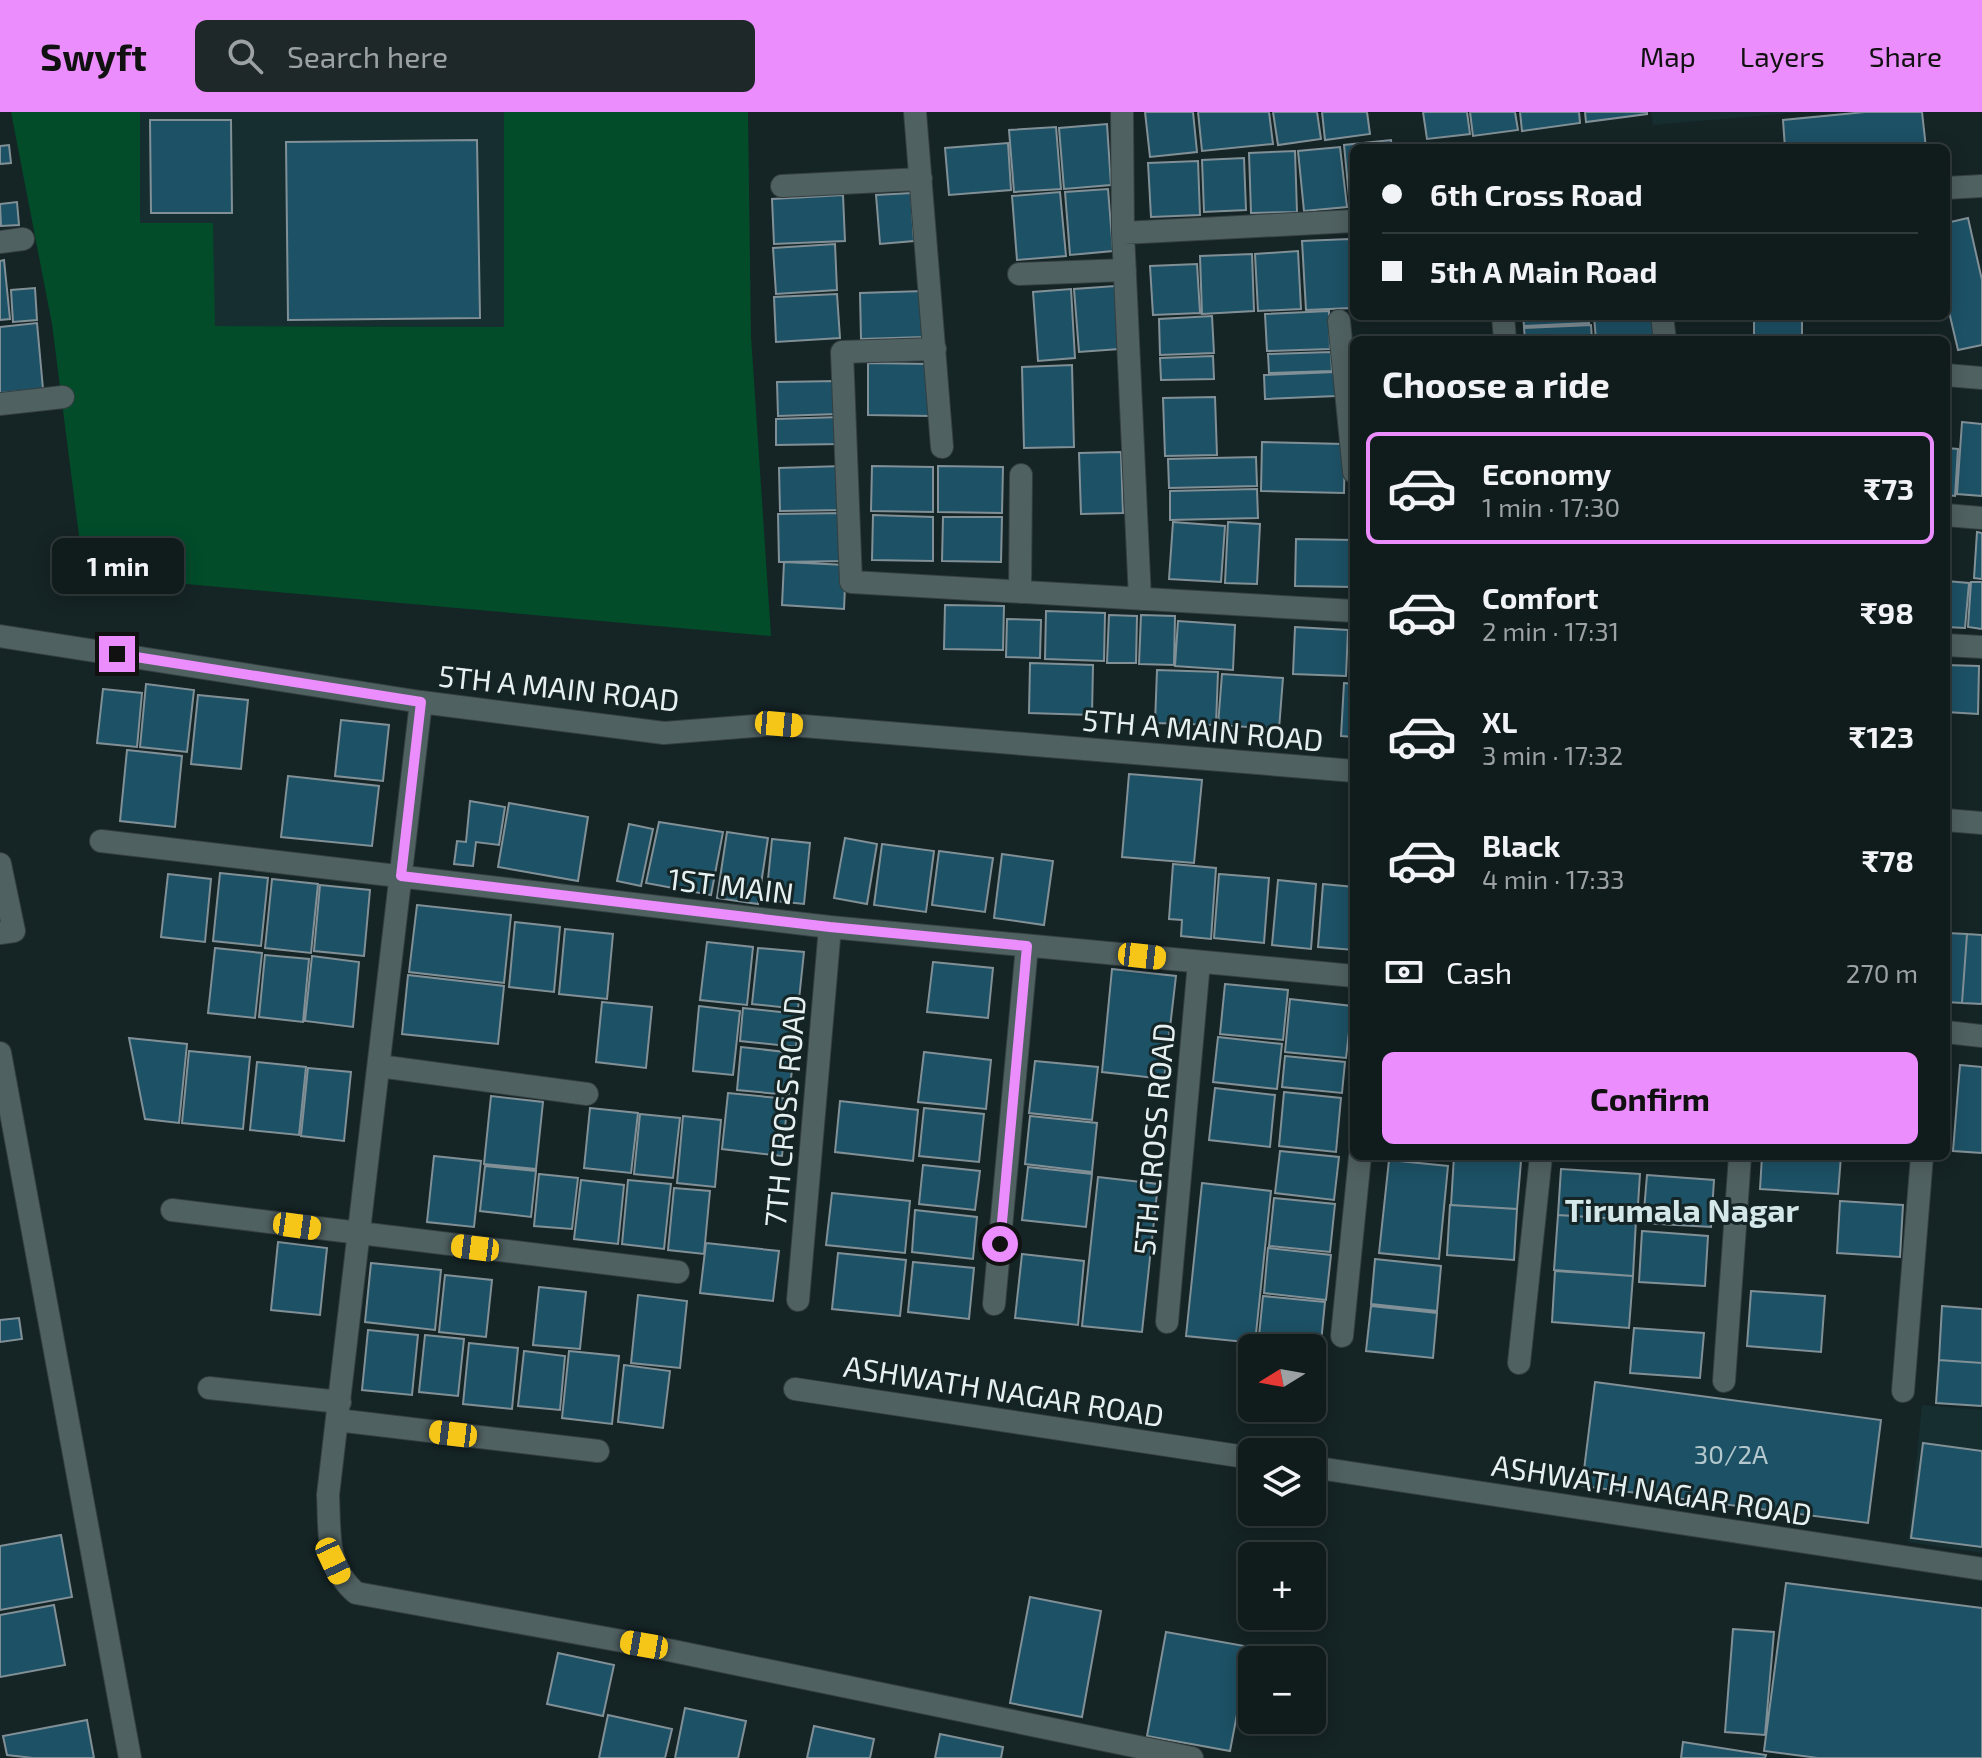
<!DOCTYPE html>
<meta charset="utf-8">
<style>
body{margin:0;font-family:"Exo 2",sans-serif;background:#1e2829;color:#f1f3f6;height:100vh;display:flex;flex-direction:column;font-size:30px;white-space:nowrap}
*{box-sizing:border-box;margin:0}
p{font-size:26px;color:#9ca1a3}
.icon{flex:none;width:44px;height:44px;fill:none;stroke:currentColor;stroke-width:2;stroke-linecap:round;stroke-linejoin:round}
.map{position:relative;flex:1;overflow:hidden}
.side{position:absolute;left:1350px;top:224px;width:600px;height:824px;display:flex;flex-direction:column;background:#101b1c;border-radius:12px;box-shadow:0 4px 20px #0003,0 0 0 2px #30393b}
.side>*{flex:none}
.guide{position:absolute;left:1350px;top:32px;width:600px;height:176px;border-radius:12px;box-shadow:0 4px 20px #0003,0 0 0 2px #30393b;display:grid;align-content:center;height:176px;padding:0 32px;background:#101b1c}
.needle{width:52px;rotate:259deg}
.tools{position:absolute;left:1238px;top:1222px;display:grid;gap:16px}
.tools a{display:grid;place-items:center;width:88px;height:88px;border-radius:12px;background:#101b1c;box-shadow:0 4px 20px #0003,0 0 0 2px #30393b;font-size:40px}
.end{position:absolute;width:36px;height:36px;margin:-18px;border:10px solid #eb8dfc;background:#111;box-shadow:0 0 0 4px #111}
.from{border-radius:50%}
.bubble{position:absolute;height:56px;border-radius:12px;background:#101b1c;box-shadow:0 4px 20px #0003,0 0 0 2px #30393b;font-size:26px;font-weight:700;line-height:56px;text-align:center}
.car{position:absolute;width:24px;height:48px;margin:-24px -12px;border-radius:10px;box-shadow:0 0 6px 2px #0007;background:linear-gradient(#f5c518 24%,#345 0 40%,#f5c518 0 76%,#345 0 86%,#f5c518 0)}
.guide b{display:flex;align-items:center;gap:28px;height:76px;font-size:30px}
.guide b+b{border-top:2px solid #30393b}
.guide i{width:20px;height:20px;background:#f1f3f6}
ul{padding:0;list-style:none}
li{display:flex;align-items:center;gap:24px;height:112px;margin:0 16px 12px;padding:0 16px;border:4px solid transparent;border-radius:12px}
li div{flex:1}
li b{display:block;font-size:30px}
li em{font-style:normal;font-weight:700}
li.selected{border-color:#eb8dfc}
li>.icon{width:72px;height:72px;stroke-width:1.5}
h2{padding:0 32px;font-size:36px;line-height:96px}
.pay{display:flex;align-items:center;gap:20px;height:88px;padding:0 32px;font-size:30px}
.pay p{margin-inline-start:auto}
.primary-button{display:flex;gap:16px;margin-top:auto;padding:16px 32px}
.primary-button a{flex:1;height:92px;border-radius:12px;background:#eb8dfc;color:#111;font-size:32px;font-weight:700;line-height:92px;text-align:center}
header{display:flex;align-items:center;gap:48px;box-sizing:border-box;height:112px;padding:0 40px;background:#eb8dfc;color:#111}
header strong{font-size:38px}
nav{display:flex;gap:44px;margin-inline-start:auto;font-size:28px}
.search{width:560px;height:72px;background:#1e2829;display:flex;align-items:center;gap:20px;box-sizing:border-box;padding:0 28px;border-radius:12px;color:#9ca1a3;font-size:30px}
.map>svg:first-child{display:block}
.built{fill:#162e30}
.green{fill:#024c2a}
.building{fill:#1d5165;stroke:#819097;stroke-width:2}
.lines{fill:none;stroke-linecap:round;stroke-linejoin:round}
.minor-casing{stroke:#343f40;stroke-width:24}
.minor{stroke:#506162;stroke-width:22}
.route{stroke:#eb8dfc;stroke-width:10}
.labels{text-anchor:middle;dominant-baseline:central;stroke-width:6;stroke-linejoin:round;paint-order:stroke}
.number-label{font-size:26px;fill:#b4c8cd}
.street-label{font-size:30px;fill:#e6f0f0;stroke:#152425}
.neighbourhood-label{font-size:32px;font-weight:bold;fill:#d4e7e9;stroke:#152425}
</style>
<header>
<strong>Swyft</strong>
<div class="search"><svg class="icon" aria-label="search" viewBox="0 0 24 24"><circle cx="10" cy="10" r="6"/><path d="M15 15l6 6"/></svg>Search here</div>
<nav><a>Map</a><a>Layers</a><a>Share</a></nav>
</header>
<div class="map">
<svg width="1982" height="1646" viewBox="0 0 1982 1646">
<rect width="100%" height="100%" fill="#152425"/>
<!-- built -->
<path class="built" d="M140,0H504V215L214,214L213,112H140Z
M1651,0H1803L1653,13Z
M1922,1293L1982,1298V1441L1908,1430Z"/>
<!-- green -->
<path class="green" d="M11,0H140V111H213L215,214L504,215V0H748L751,224L771,524L84,463L52,212Z"/>
<!-- building -->
<path class="building" d="M1145,0H1193L1197,40L1150,45Z
M1198,0H1269L1273,32L1202,39Z
M1273,0H1317L1321,27L1278,33Z
M1322,0H1367L1370,22L1325,28Z
M1423,0H1467L1470,22L1427,27Z
M1470,0H1515L1518,18L1473,24Z
M1520,0H1579L1580,11L1522,19Z
M1585,0H1647V2L1586,10Z
M1865,0H1922L1926,36H1785L1783,8Z
M150,8H231L232,101H151Z
M1107,12L1111,73L1064,77L1059,16Z
M1056,15L1061,77L1014,80L1009,18Z
M477,28L480,206L288,208L286,30Z
M1391,28L1392,36H1354V95H1350L1344,33Z
M1008,31L1011,78L949,83L945,36Z
M9,33L11,51L0,52V34Z
M1340,35L1347,95L1304,99L1298,39Z
M1295,39L1297,100L1251,101L1249,41Z
M1244,46L1246,98L1204,100L1202,48Z
M1198,49L1200,103L1151,105L1148,51Z
M1108,77L1113,139L1070,143L1065,80Z
M1060,80L1066,144L1017,148L1012,84Z
M911,81L914,129L880,132L876,83Z
M843,83L845,129L774,132L772,87Z
M17,90L19,113L1,114L0,92Z
M1968,106L1982,168V233L1958,238L1946,187V111Z
M1349,127L1352,196L1306,198L1302,129Z
M835,132L837,178L776,182L773,136Z
M1298,139L1301,197L1258,199L1255,142Z
M1252,142L1254,199L1202,202L1200,144Z
M4,148L10,207L0,208V149Z
M1197,152L1200,201L1153,203L1150,154Z
M1115,174L1119,237L1079,240L1074,177Z
M35,176L37,208L13,210L11,178Z
M1071,177L1075,246L1038,249L1033,180Z
M924,179L925,225L861,227L860,181Z
M837,182L840,226L776,230L774,185Z
M1329,199L1330,237L1267,239L1265,202Z
M1212,204L1214,241L1160,243L1159,207Z
M1523,204H1588L1589,211L1524,214Z
M1594,204H1654L1655,228H1596Z
M1754,204H1802V228H1754Z
M37,211L43,277L0,281V215Z
M1591,213L1592,228H1525L1524,216Z
M1331,240L1332,259L1269,261L1268,242Z
M1213,244L1214,267L1161,268L1160,246Z
M868,251L932,252L930,304L868,303Z
M1072,253L1074,335L1024,336L1022,255Z
M1335,260L1336,284L1265,287L1264,263Z
M838,269V302L778,304L777,270Z
M1215,285L1217,343L1165,344L1163,286Z
M841,305V332L776,333V307Z
M1962,310L1982,312V384L1957,382Z
M1262,330L1345,332L1344,381L1261,379Z
M1946,336L1958,337L1955,384L1946,383Z
M1121,340L1123,401L1081,402L1079,341Z
M1256,345L1257,374L1169,376L1168,347Z
M842,354V398L780,399L779,356Z
M872,354L933,355V400L871,399Z
M938,354L1003,355L1002,401L938,400Z
M1257,377L1258,406L1170,408V379Z
M844,401L846,449L779,450L778,402Z
M873,403L933,405V449L872,448Z
M943,405H1002L1001,450L942,449Z
M1173,410L1225,414L1221,470L1169,467Z
M1228,410L1260,412L1257,472L1225,471Z
M1977,420L1982,421V467L1974,466Z
M1296,427L1354,428V475L1295,474Z
M784,450L846,453L844,497L782,493Z
M1946,469L1969,471L1965,516L1946,515Z
M1971,470H1982V517L1968,515Z
M945,493L1004,494L1003,538L944,537Z
M1046,499L1105,501L1104,549L1045,547Z
M1109,503L1137,504L1136,551H1107Z
M1141,503L1175,504L1174,553L1139,552Z
M1007,507L1041,508L1040,546L1006,545Z
M1178,509L1235,513L1233,558L1175,554Z
M1295,515L1348,518L1346,564L1293,562Z
M1030,551L1093,553L1092,603L1029,601Z
M1946,553L1979,554L1978,602L1946,600Z
M1157,558L1218,560L1216,613L1155,611Z
M1222,562L1283,566L1279,617L1218,613Z
M1344,571L1354,572V625L1341,624Z
M146,572L194,578L187,640L140,635Z
M103,577L142,581L137,635L97,631Z
M198,583L248,588L241,657L191,652Z
M341,608L389,613L383,669L335,664Z
M127,638L182,644L175,715L120,709Z
M1129,662L1202,668L1194,751L1122,745Z
M288,664L379,674L372,734L281,725Z
M470,689L505,695L499,733L476,730L473,754L454,752L457,729L466,730Z
M509,691L588,705L578,769L498,755Z
M659,710L723,720L711,783L646,771Z
M629,712L653,717L641,774L617,769Z
M727,720L768,726L758,792L717,786Z
M845,726L877,732L867,792L834,786Z
M772,727L810,731L804,792L766,788Z
M882,732L934,739L926,800L874,793Z
M939,739L993,746L985,800L932,793Z
M1002,742L1053,749L1044,813L994,806Z
M1173,752L1216,756L1211,827L1181,824L1182,808L1169,807Z
M220,761L268,766L261,834L213,829Z
M168,762L211,767L205,830L161,825Z
M1219,762L1269,766L1264,831L1214,826Z
M272,767L318,772L311,841L265,836Z
M1278,768L1316,772L1311,837L1272,833Z
M1323,772L1354,775V838L1318,835Z
M320,773L370,778L364,844L314,839Z
M417,793L511,803L504,871L409,860Z
M515,810L560,815L554,880L509,875Z
M565,817L613,822L607,887L559,882Z
M1946,821L1967,822L1962,891L1946,890Z
M1967,822L1982,823V892L1962,891Z
M707,830L753,835L747,893L700,888Z
M215,836L262,841L255,906L208,901Z
M758,836L804,840L798,897L752,892Z
M265,843L309,847L303,910L259,905Z
M312,844L359,850L353,915L305,909Z
M933,850L993,856L988,906L927,900Z
M1112,857L1176,864L1164,967L1102,960Z
M408,863L504,874L498,932L402,922Z
M1225,872L1288,878L1283,928L1220,922Z
M1290,887L1352,894L1346,946L1285,940Z
M602,890L652,895L646,956L596,950Z
M699,894L740,899L733,963L693,959Z
M743,896L799,902L796,935L740,929Z
M1218,925L1282,932L1277,977L1213,970Z
M129,926L187,932L179,1011L145,1007Z
M741,935L794,941L789,983L737,978Z
M189,939L250,945L243,1017L182,1011Z
M924,940L991,948L986,997L918,990Z
M1285,944L1345,950L1342,981L1282,975Z
M1035,949L1098,955L1092,1008L1029,1001Z
M257,950L306,955L299,1023L250,1018Z
M1960,953L1982,955V1041L1953,1039Z
M308,956L351,960L344,1029L301,1024Z
M1215,976L1275,983L1270,1035L1209,1028Z
M1284,980L1341,986L1336,1040L1279,1034Z
M728,981L788,987L782,1044L722,1037Z
M491,984L543,990L536,1057L484,1052Z
M840,989L918,998L913,1049L835,1040Z
M590,996L638,1001L631,1061L584,1056Z
M924,996L984,1002L979,1050L919,1044Z
M640,1002L680,1006L673,1066L634,1062Z
M683,1004L721,1008L715,1075L677,1071Z
M1030,1004L1097,1011L1092,1060L1025,1052Z
M1280,1039L1339,1045L1334,1088L1275,1081Z
M434,1044L481,1049L474,1115L427,1110Z
M1454,1044H1518V1049Z
M1454,1044L1521,1049L1517,1097L1451,1093Z
M1762,1044H1841L1838,1082L1760,1077Z
M1389,1048L1448,1054L1439,1147L1379,1141Z
M923,1053L980,1059L975,1098L919,1092Z
M485,1054L536,1059L531,1105L480,1099Z
M1028,1055L1092,1062L1086,1115L1022,1108Z
M1561,1057L1640,1062L1637,1108L1558,1103Z
M539,1062L578,1066L572,1117L534,1114Z
M1647,1063L1714,1068L1711,1115L1643,1111Z
M1098,1065L1158,1072L1142,1220L1082,1214Z
M581,1068L624,1073L618,1132L574,1127Z
M628,1068L671,1072L664,1137L622,1132Z
M1202,1071L1271,1079L1255,1231L1186,1224Z
M674,1076L710,1079L704,1142L668,1138Z
M832,1081L910,1089L905,1141L826,1133Z
M1274,1086L1335,1092L1330,1140L1269,1134Z
M1840,1089L1903,1093L1900,1145L1837,1141Z
M1450,1093L1517,1097L1514,1148L1447,1143Z
M915,1098L977,1105L973,1147L912,1140Z
M1558,1103L1636,1108L1633,1164L1554,1158Z
M1642,1119L1708,1124L1705,1174L1639,1170Z
M278,1130L327,1136L320,1203L271,1198Z
M706,1131L779,1139L773,1189L700,1181Z
M1268,1136L1331,1143L1326,1188L1264,1181Z
M838,1141L906,1148L900,1204L832,1197Z
M1022,1142L1084,1149L1078,1213L1015,1206Z
M1375,1147L1441,1154L1437,1199L1371,1192Z
M913,1150L974,1156L969,1207L908,1200Z
M371,1151L441,1158L435,1218L365,1210Z
M1555,1159L1633,1164L1629,1216L1552,1210Z
M445,1163L492,1168L486,1225L439,1220Z
M539,1175L586,1180L580,1237L533,1233Z
M1751,1179L1825,1184L1821,1240L1747,1234Z
M638,1183L687,1189L680,1256L631,1251Z
M1263,1184L1325,1190L1320,1241L1312,1240V1236L1258,1234Z
M1371,1194L1437,1201L1433,1246L1366,1239Z
M1942,1194L1982,1197V1251L1939,1248Z
M19,1206L22,1227L0,1230V1208Z
M1634,1216L1704,1221L1700,1266L1630,1261Z
M368,1218L418,1223L412,1283L362,1278Z
M425,1223L464,1227L458,1284L419,1280Z
M469,1231L518,1236L512,1297L463,1292Z
M524,1239L565,1244L560,1298L518,1294Z
M569,1239L619,1244L612,1312L562,1306Z
M1939,1248L1982,1251V1294L1936,1291Z
M624,1253L670,1259L663,1316L618,1310Z
M1595,1270L1881,1308L1868,1411L1582,1374Z
M1923,1331L1982,1339V1435L1911,1426Z
M61,1423L72,1485L0,1498V1434Z
M1786,1471L1982,1496V1646H1818L1764,1639Z
M1030,1485L1101,1499L1082,1605L1010,1591Z
M54,1493L65,1553L0,1565V1503Z
M1733,1517L1774,1520L1765,1623L1725,1620Z
M1166,1520L1250,1535L1230,1639L1147,1624Z
M558,1541L614,1553L603,1604L547,1592Z
M685,1596L746,1609L738,1646H675Z
M608,1603L672,1617L665,1646H599Z
M87,1608L94,1646H33L7,1643L3,1624Z
M814,1614L874,1627L870,1646H807Z
M940,1622L1003,1635L1001,1646H935Z
M1683,1630L1766,1643L1765,1646H1681Z"/>
<g class="lines">
<defs>
<path id="minor" d="M915,0L942,335
M1122,0L1123,121L1140,487
M782,74L921,67
M1946,76L1982,74
M1123,121L1354,109
M0,130L23,127
M1019,162L1125,158
M1503,204L1505,228
M1662,204L1665,228
M1339,209L1354,360
M935,237L842,240L851,470L1354,499
M1946,263L1982,266
M0,292L63,285
M1946,403L1982,406
M1020,480L1021,363
M0,524L421,590L664,621L779,612L1354,659
M1946,533L1982,535
M421,590L328,1383C330,1421 325,1454 356,1481L644,1533L1192,1646
M1946,708L1982,711
M101,729L830,815L1354,864
M0,752L14,819L0,821
M1946,920L1982,924
M0,941L130,1646
M379,954L587,982
M172,1098L678,1160
M798,1188L830,815
M994,1192L1027,834
M1167,1210L1199,850
M1342,1224L1360,1044
M1519,1251L1541,1044
M1724,1269L1740,1044
M209,1276L340,1290
M795,1277L1252,1346
M1903,1279L1922,1044
M337,1308L598,1339
M1312,1355L1982,1457"/>
</defs>
<!-- minor casing -->
<use href="#minor" class="minor-casing"/>
<!-- minor -->
<use href="#minor" class="minor"/>
</g>
<g class="lines">
<!-- route -->
<path class="route" d="M117,542L421,590L401,764L830,815L1027,834L1000,1132"/>
</g>
<g class="labels">
<!-- number labels -->
<g class="number-label">
<text x="1731" y="1341">30/2A</text>
</g>
<!-- street labels -->
<g class="street-label">
<text transform="translate(559 575) rotate(6)">5TH A MAIN ROAD</text>
<text transform="translate(1203 617) rotate(5)">5TH A MAIN ROAD</text>
<text transform="translate(731 773) rotate(7)">1ST MAIN</text>
<text transform="translate(784 999) rotate(-85)">7TH CROSS ROAD</text>
<text transform="translate(1153 1027) rotate(-85)">5TH CROSS ROAD</text>
<text transform="translate(1004 1278) rotate(9)">ASHWATH NAGAR ROAD</text>
<text transform="translate(1652 1377) rotate(9)">ASHWATH NAGAR ROAD</text>
</g>
<!-- neighbourhood labels -->
<g class="neighbourhood-label">
<text x="1682" y="1097">Tirumala Nagar</text>
</g>
</g>
</svg>
<div class="tools">
<a><svg class="needle" viewBox="-14 -14 28 28"><path d="M0-13l5 13h-10z" fill="#e53935"/><path d="M0 13l5-13h-10z" fill="#9ca1a3"/></svg></a>
<a><svg class="icon" aria-label="layers" viewBox="0 0 24 24"><path d="M12 4l9 5-9 5-9-5zM3 14l9 5 9-5"/></svg></a>
<a>+</a>
<a>−</a>
</div>
<i class="end from" style="left:1000px;top:1132px"></i>
<i class="end" style="left:117px;top:542px"></i>
<div class="bubble" style="left:52px;top:426px;width:132px">1 min</div>
<i class="car" style="left:779px;top:612px;rotate:95deg"></i>
<i class="car" style="left:1142px;top:844px;rotate:96deg"></i>
<i class="car" style="left:297px;top:1114px;rotate:98deg"></i>
<i class="car" style="left:475px;top:1136px;rotate:277deg"></i>
<i class="car" style="left:453px;top:1322px;rotate:277deg"></i>
<i class="car" style="left:333px;top:1449px;rotate:155deg"></i>
<i class="car" style="left:644px;top:1533px;rotate:280deg"></i>
<div class="guide">
<b><i class="from"></i>6th Cross Road</b>
<b><i></i>5th A Main Road</b>
</div>
<section class="side">
<h2>Choose a ride</h2>
<ul>
<li class="selected"><svg class="icon" aria-label="car" viewBox="0 0 24 24"><path d="M5 17H2v-5l4-1 3-4h7l3 4 3 1v5h-3M9 17h6M6 11h13"/><circle cx="7" cy="17" r="2"/><circle cx="17" cy="17" r="2"/></svg><div><b>Economy</b><p>1 min · 17:30</p></div><em>₹73</em></li>
<li><svg class="icon" aria-label="car" viewBox="0 0 24 24"><path d="M5 17H2v-5l4-1 3-4h7l3 4 3 1v5h-3M9 17h6M6 11h13"/><circle cx="7" cy="17" r="2"/><circle cx="17" cy="17" r="2"/></svg><div><b>Comfort</b><p>2 min · 17:31</p></div><em>₹98</em></li>
<li><svg class="icon" aria-label="car" viewBox="0 0 24 24"><path d="M5 17H2v-5l4-1 3-4h7l3 4 3 1v5h-3M9 17h6M6 11h13"/><circle cx="7" cy="17" r="2"/><circle cx="17" cy="17" r="2"/></svg><div><b>XL</b><p>3 min · 17:32</p></div><em>₹123</em></li>
<li><svg class="icon" aria-label="car" viewBox="0 0 24 24"><path d="M5 17H2v-5l4-1 3-4h7l3 4 3 1v5h-3M9 17h6M6 11h13"/><circle cx="7" cy="17" r="2"/><circle cx="17" cy="17" r="2"/></svg><div><b>Black</b><p>4 min · 17:33</p></div><em>₹78</em></li>
</ul>
<div class="pay"><svg class="icon" aria-label="cash" viewBox="0 0 24 24"><path d="M3 7h18v10H3z"/><circle cx="12" cy="12" r="2"/></svg>Cash<p>270 m</p></div>
<div class="primary-button"><a>Confirm</a></div>
</section>
</div>
